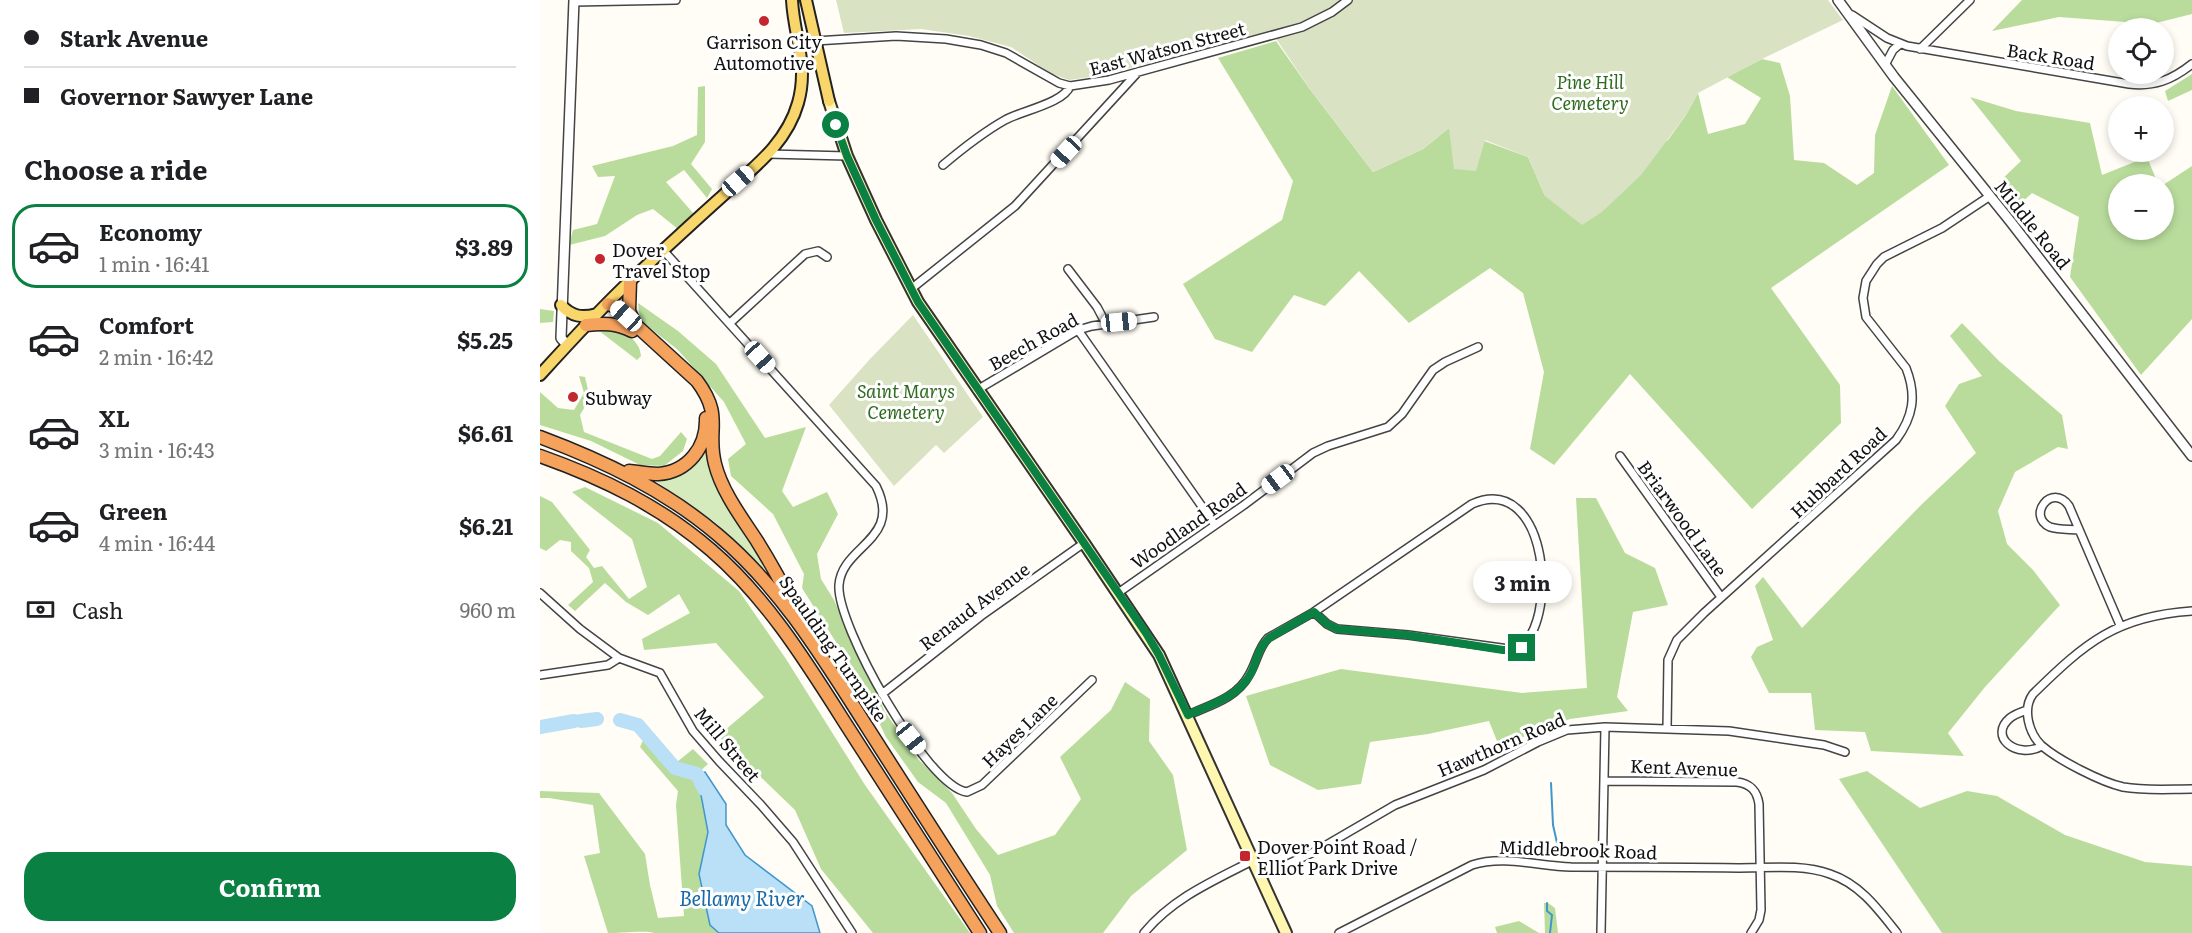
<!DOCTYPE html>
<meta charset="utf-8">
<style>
body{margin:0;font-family:Literata,serif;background:#f6f6f6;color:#202124;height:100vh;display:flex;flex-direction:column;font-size:22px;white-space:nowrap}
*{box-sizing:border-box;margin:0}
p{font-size:20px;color:#757577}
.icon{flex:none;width:33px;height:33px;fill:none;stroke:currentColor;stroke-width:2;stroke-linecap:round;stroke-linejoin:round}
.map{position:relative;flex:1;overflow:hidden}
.side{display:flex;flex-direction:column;background:#fff;width:540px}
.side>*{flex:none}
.hud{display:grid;align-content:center;height:132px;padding:0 24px;background:#fff}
.fabs{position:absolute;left:1568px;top:18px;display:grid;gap:12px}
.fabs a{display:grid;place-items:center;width:66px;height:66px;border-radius:50%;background:#fff;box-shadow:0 3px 9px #0003;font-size:30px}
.end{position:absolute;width:27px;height:27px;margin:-14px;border:8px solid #0b8043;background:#fff;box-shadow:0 0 0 3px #fff}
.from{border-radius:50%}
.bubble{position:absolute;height:42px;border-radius:21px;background:#fff;box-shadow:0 3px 9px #0003;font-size:20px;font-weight:700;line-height:42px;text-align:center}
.car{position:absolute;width:18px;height:36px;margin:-18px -9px;border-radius:8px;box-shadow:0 0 4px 2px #0007;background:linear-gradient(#fff 24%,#345 0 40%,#fff 0 76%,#345 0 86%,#fff 0)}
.hud b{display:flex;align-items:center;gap:21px;height:57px;font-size:22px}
.hud b+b{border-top:2px solid #e0e0e0}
.hud i{width:15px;height:15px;background:#202124}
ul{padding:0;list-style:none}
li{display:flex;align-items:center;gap:18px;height:84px;margin:0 12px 9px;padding:0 12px;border:3px solid transparent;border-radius:24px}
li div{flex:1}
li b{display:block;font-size:22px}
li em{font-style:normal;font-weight:700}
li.active{border-color:#0b8043}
li>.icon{width:54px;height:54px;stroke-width:1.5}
h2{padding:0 24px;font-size:27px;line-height:72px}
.pay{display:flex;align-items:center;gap:15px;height:66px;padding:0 24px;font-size:22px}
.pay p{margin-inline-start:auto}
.button{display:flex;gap:12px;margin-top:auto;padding:12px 24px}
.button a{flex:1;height:69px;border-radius:24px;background:#0b8043;color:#fff;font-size:24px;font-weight:700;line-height:69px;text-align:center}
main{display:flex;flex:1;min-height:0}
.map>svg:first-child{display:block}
.green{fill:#d5ebbd}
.forest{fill:#b9dc9c}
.cemetery{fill:#d9e3c4}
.water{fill:#b9e0f7;stroke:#3f96cf;stroke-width:1.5}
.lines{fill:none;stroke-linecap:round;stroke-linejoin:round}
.stream{stroke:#3f96cf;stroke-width:2}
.river{stroke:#b9e0f7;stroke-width:14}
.minor-casing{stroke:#444;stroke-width:10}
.tertiary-casing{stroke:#444;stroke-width:12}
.secondary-casing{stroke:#333;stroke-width:14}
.primary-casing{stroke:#222;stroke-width:14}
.motorway-casing{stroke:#222;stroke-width:15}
.minor{stroke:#fff;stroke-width:7}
.tertiary{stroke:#fff;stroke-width:9}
.secondary{stroke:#fff6b0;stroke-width:10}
.primary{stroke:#f9d66b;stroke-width:10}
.motorway{stroke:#f5a25d;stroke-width:12}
.route{stroke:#0b8043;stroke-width:8}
.poi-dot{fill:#c4262e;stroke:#fff;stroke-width:2}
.labels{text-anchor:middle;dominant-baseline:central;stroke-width:6;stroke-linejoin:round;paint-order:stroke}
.poi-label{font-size:18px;fill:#111;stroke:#fff;text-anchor:start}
.street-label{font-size:18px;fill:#111;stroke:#fff}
.park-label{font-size:18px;font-style:italic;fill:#2f6b1f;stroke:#fff}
.water-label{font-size:20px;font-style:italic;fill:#1768a6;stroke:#fff}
</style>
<main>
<section class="side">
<div class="hud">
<b><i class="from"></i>Stark Avenue</b>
<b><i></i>Governor Sawyer Lane</b>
</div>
<h2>Choose a ride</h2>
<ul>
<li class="active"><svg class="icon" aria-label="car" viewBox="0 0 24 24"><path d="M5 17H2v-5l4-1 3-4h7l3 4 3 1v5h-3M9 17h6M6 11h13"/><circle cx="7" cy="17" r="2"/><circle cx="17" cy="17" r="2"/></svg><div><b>Economy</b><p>1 min · 16:41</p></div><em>$3.89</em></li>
<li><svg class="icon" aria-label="car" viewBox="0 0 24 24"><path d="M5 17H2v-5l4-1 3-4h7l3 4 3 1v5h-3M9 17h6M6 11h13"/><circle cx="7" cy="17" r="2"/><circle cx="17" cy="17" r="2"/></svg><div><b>Comfort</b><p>2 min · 16:42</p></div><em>$5.25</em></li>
<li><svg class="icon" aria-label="car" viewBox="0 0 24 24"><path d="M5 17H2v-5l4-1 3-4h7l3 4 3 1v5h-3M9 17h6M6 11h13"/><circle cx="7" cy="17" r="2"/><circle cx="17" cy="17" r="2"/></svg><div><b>XL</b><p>3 min · 16:43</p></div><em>$6.61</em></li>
<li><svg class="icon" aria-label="car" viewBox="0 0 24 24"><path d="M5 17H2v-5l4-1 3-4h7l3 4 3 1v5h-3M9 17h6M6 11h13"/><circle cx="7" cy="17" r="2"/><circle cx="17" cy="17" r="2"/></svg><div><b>Green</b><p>4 min · 16:44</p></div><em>$6.21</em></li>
</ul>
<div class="pay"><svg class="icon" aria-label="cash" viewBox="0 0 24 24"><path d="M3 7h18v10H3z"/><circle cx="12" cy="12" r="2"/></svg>Cash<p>960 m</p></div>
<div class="button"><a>Confirm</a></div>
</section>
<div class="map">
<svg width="1652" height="933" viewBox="0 0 1652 933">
<rect width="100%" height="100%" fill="#fffdf5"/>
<!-- green -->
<path class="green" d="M82,316L155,383C181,413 163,441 174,475C184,504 214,543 231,570L228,572L175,522L114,480L115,477C161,472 185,427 158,388Z"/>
<!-- forest -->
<path class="forest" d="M1482,0H1652V14L1612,24L1519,17L1452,31Z
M736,41L769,88L833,172L883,149L909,128L988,157L1005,196L1128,140L1146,115L1158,93L1168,134L1205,124L1221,98L1187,77L1222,59L1240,63L1250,96L1254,160L1284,163L1317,185L1334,173L1335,135L1352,86L1409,165L1231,288L1300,385L1301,423L1212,509L1090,374L1014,465L990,449L1004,372L983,293L950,268L869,323L819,271L785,306L754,295L712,352L675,339L643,284L742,220L753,181L678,58Z
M1652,74V90L1628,101L1625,91Z
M165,86V142L151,164L172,189L167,198L144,170L126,182L153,213L138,229L113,209L97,215L65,236L29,245L33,230L57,224L75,176L58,177L52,166L133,146L157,135L158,87Z
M1430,97L1476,111L1550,123L1562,175L1607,157L1618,184H1578V230H1623V185L1652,166V319L1601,375L1530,277L1539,217L1492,193L1478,206L1459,182L1481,161Z
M98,303L138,331L176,364L225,438L266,427L242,491L253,507L287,492L298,514L277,554L281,579L294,600L345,712L378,759L412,793L436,829L458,855L515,835L541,799L520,757L571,710L585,682L610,699L609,741L633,775L647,850L591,896L563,933H474L457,906L450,875L406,803L378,782L346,737L314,671L262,588L264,574L233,514L191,476L188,459L206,444L184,402L138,350L100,320Z
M0,309L14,311L13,322L0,323Z
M1422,323L1459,361L1522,415L1528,449L1518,447L1475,472L1458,511L1467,544L1493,570L1520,605L1445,687L1408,733L1424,756L1331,751L1325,732L1275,730L1271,693H1229L1211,657L1217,647L1233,640L1215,586L1223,577L1262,628L1381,505L1436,453L1405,406L1419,384L1442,376L1410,336Z
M69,326C82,331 100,339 101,356L97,360L58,330Z
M39,376L45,377L50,398L40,415L44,432L112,459L120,456L141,432L147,439L143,451L124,466L100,465L51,441L0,425V392L18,408L34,410L44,393Z
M45,487L118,523L199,591L246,659L325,785L430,933H333L281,869L255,810L178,736L224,697L176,643L104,650L102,639L150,613L139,594L108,615L86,602L65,583L35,611L28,605L53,582L49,568L31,551V542L20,540L6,551L0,548V496L12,502L50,550L46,557L54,568L62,566L89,599L107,587L92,539L32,492Z
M1036,498H1056L1085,553L1115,568L1128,605L1093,612L1077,697L1088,711L1030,719L959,746L949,721L888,734L830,742L821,784L778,790L730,765L706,696L801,669L982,693L1047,688Z
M106,734L132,766L153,749L168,764L157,774L168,832L159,874L170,925L179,933H114C108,930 78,933 68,933L44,856L60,853L53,805L9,798H0V791L59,793L105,854L110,885L118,918L144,916L136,805L138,791L100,747Z
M1327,771L1380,808L1427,791L1457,796L1525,835L1605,862L1652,866V933H1402L1299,779Z
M1004,903H1008L1015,908L1018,933H1005Z
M979,921L999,933H957L955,927Z"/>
<!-- cemetery -->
<path class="cemetery" d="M296,0H1288L1303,20L1222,59L1158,93L1146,115L1101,175L1062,212L1042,225L1005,196L988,157L945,140L936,171L914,169L909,128L883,149L833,172L769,88L731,31L564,75L529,80L510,73L471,47L429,36L381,29L304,33Z
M373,315L443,417L404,453L396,445L354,486L289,405L330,359Z"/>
<!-- water -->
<path class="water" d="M165,772L186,804V825L205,855L272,906L280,933H179L170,925L159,874L168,832L157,774Z"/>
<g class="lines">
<!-- stream -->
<path class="stream" d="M1011,783L1013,825L1020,856
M1007,903V911L1012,915L1010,933"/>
<!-- river -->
<path class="river" d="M80,720L98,725L135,768L157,774L164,789
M41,721L57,719
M0,727L34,721"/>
<defs>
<path id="minor" d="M34,2L136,0
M1312,15L1347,38L1367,46L1589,84C1614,87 1632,80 1652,64
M275,41L356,36L406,39L441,45L466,53L519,83L530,86L569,80L762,27L792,12L808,0
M1380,49L1430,0
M1345,65L1353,50L1360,44
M228,154L307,156
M403,165C422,149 442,133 465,120C481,111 524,103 530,86
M123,250L336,486C363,540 302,545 299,585C296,625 387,787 427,792L442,785L552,680
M528,269L557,307L566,324
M371,289L475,206L598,72
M190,323L265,254L278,251L287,257
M538,330L675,525
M437,390L538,330L552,326L614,317
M1080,456L1181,597
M1539,530C1530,529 1519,530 1510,527C1486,516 1512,482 1529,506L1580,625
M0,593L40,629L79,658
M578,593L704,505L773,453L788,446L848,427L862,414L893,370L905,362L938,347
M1652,611C1576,616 1545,643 1493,694C1482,709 1489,733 1501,745C1518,760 1561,782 1583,787C1606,791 1629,789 1652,789
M0,675L68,665L79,658L120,673L153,731L179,761L221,805L253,842L312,933
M342,694L441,616L544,543
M1487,710C1482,712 1475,714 1470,718C1448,736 1476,760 1502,746
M648,715C670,705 697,698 709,675C717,662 718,648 728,638L774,612L932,504C1009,470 1021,627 976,650L868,635L797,629L787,624L774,612
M1127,729L1128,660L1137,640L1164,613L1356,440C1373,417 1377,396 1366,368L1326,317L1323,298L1326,281L1337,264L1344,257L1402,228L1450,196
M1064,781L1197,782C1211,784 1217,791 1219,804L1221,910L1219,920L1211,933
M720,877L776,851L855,805L944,770L998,742L1027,730L1065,727L1189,731L1284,745L1305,752
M604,933C633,898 673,881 712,861
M799,933L932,865C964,855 998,866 1031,867C1087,867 1143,867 1199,868C1228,868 1262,864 1290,874C1320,884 1338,909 1357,933
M1061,933L1065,727"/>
<path id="tertiary" d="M1298,0L1354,77L1470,221L1652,456
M27,345L21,338L34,0"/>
<path id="secondary" d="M289,101L307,156L336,220L378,302L544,543L619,655L746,933"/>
<path id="primary" d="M266,0L289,101
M21,305C32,317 42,318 57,314
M0,375C29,343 59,310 91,280C120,253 149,226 178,200C209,171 246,146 258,103C269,64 254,38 252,0"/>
<path id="motorway" d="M90,281L89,311L94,322
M68,304L76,307L157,381C184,417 166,429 175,464C182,492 202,518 217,541C230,562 242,583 253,606
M46,325C64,323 76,323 92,331
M0,437C64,461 125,490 178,535C241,588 283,658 327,727C371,796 415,865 460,933
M0,456C62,478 120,506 171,550C227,598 267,663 307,726C352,795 395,864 440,933
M89,471C99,472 108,474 118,474C148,472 167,447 166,418"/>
</defs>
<!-- minor casing -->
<use href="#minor" class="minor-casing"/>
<!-- tertiary casing -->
<use href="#tertiary" class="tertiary-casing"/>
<!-- secondary casing -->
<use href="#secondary" class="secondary-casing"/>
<!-- primary casing -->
<use href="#primary" class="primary-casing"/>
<!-- motorway casing -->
<use href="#motorway" class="motorway-casing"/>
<!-- minor -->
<use href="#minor" class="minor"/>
<!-- tertiary -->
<use href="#tertiary" class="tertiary"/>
<!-- secondary -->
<use href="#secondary" class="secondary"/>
<!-- primary -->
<use href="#primary" class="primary"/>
<!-- motorway -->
<use href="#motorway" class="motorway"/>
</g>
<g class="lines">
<!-- route -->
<path class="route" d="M296,125L307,156L336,220L378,302L606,633L619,655L648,715C672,704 700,697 712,671C717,659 719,647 729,638L774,612L787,624L797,629L867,635L963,650H976L982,648"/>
</g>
<!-- markers -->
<g class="poi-dot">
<circle cx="224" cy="21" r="6"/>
<circle cx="60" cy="259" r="6"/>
<circle cx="33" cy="397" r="6"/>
<rect x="699" y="850" width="12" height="12" rx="3"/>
</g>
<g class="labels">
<!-- poi labels -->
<g class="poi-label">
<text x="224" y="41" text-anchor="middle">Garrison City<tspan x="224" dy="21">Automotive</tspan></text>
<text x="72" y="249">Dover<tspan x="72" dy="21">Travel Stop</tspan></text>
<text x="45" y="397">Subway</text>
<text x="717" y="846">Dover Point Road /<tspan x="717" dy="21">Elliot Park Drive</tspan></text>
</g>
<!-- street labels -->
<g class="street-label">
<text transform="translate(627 48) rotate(-15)">East Watson Street</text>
<text transform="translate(1511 56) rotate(9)">Back Road</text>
<text transform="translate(1493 224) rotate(51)">Middle Road</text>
<text transform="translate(493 341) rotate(-29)">Beech Road</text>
<text transform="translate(1298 472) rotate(-43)">Hubbard Road</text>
<text transform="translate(1143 518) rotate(54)">Briarwood Lane</text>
<text transform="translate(648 525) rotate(-35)">Woodland Road</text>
<text transform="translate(434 606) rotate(-37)">Renaud Avenue</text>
<text transform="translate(294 648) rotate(55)">Spaulding Turnpike</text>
<text transform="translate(479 730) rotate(-44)">Hayes Lane</text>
<text transform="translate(188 744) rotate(50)">Mill Street</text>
<text transform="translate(961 744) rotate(-23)">Hawthorn Road</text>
<text transform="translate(1144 767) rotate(2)">Kent Avenue</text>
<text transform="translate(1038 849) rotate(2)">Middlebrook Road</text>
</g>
<!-- park labels -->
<g class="park-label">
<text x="1050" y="81">Pine Hill<tspan x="1050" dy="21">Cemetery</tspan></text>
<text x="366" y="390">Saint Marys<tspan x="366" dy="21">Cemetery</tspan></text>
</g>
<!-- water labels -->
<g class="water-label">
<text x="202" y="897">Bellamy River</text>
</g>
</g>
</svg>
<div class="fabs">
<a><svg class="icon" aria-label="locate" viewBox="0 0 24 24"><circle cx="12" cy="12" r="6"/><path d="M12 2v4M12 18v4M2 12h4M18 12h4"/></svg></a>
<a>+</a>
<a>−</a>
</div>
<i class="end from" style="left:296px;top:125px"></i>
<i class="end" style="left:982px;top:648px"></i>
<div class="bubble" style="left:933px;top:561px;width:99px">3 min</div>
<i class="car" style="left:526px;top:152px;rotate:223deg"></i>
<i class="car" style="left:198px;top:181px;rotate:49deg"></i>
<i class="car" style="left:86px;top:316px;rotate:312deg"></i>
<i class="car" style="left:579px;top:322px;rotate:84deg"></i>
<i class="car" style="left:220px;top:357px;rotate:138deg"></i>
<i class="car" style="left:738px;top:479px;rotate:233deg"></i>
<i class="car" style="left:371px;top:738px;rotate:141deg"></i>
</div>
</main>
